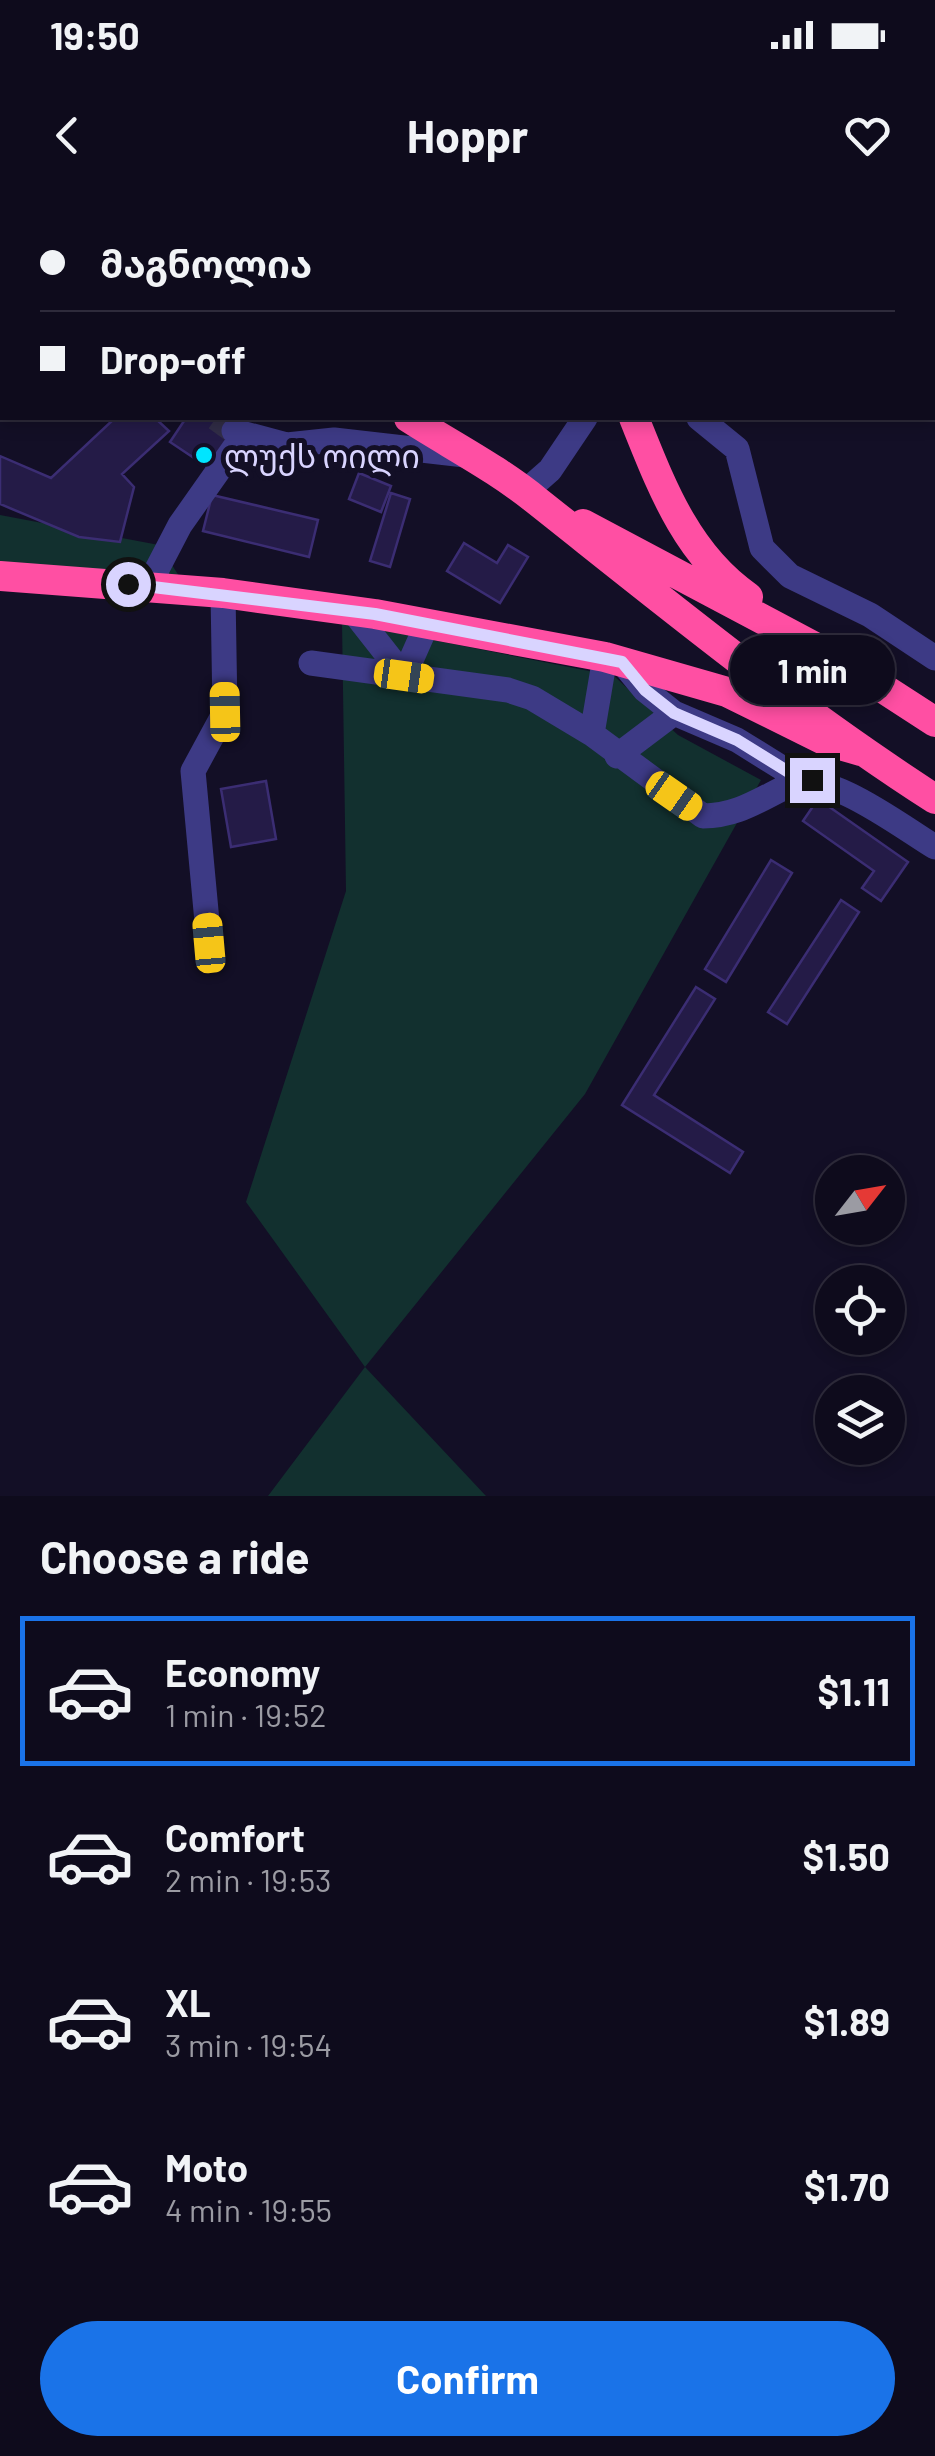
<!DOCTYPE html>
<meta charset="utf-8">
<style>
body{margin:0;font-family:Barlow,"Noto Sans Georgian",sans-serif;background:#1c1929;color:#f1f3f6;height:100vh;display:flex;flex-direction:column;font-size:38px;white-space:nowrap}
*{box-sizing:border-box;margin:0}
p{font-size:32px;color:#9b9ba3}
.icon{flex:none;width:55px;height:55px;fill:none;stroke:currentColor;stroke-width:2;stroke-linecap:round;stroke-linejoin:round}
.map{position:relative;height:1296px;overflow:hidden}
.drawer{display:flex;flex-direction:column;background:#0e0b1c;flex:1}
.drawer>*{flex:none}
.banner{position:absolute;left:0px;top:0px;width:935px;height:220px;box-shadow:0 5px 15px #0003,0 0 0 2px #2e2b3b;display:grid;align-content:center;height:220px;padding:0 40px;background:#0e0b1c}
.needle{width:65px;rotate:59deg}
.controls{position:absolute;left:815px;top:955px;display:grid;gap:20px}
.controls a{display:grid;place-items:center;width:90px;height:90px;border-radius:50%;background:#0e0b1c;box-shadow:0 5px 15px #0003,0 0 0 2px #2e2b3b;font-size:50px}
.end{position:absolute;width:45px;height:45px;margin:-22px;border:12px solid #d9d4ff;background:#111;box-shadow:0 0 0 5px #111}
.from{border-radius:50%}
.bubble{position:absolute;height:70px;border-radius:35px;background:#0e0b1c;box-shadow:0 5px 15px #0003,0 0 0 2px #2e2b3b;font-size:32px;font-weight:700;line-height:70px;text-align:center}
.car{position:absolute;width:30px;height:60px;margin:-30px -15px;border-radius:12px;box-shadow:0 0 8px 2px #0007;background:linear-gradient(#f5c518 24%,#345 0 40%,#f5c518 0 76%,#345 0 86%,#f5c518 0)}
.banner b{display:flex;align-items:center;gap:35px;height:95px;font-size:38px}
.banner b+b{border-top:2px solid #2e2b3b}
.banner i{width:25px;height:25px;background:#f1f3f6}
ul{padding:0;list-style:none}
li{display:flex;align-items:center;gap:30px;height:150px;margin:0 20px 15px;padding:0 20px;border:5px solid transparent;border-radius:0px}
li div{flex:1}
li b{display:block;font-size:38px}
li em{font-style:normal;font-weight:700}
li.on{border-color:#1a73e8}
li>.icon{width:90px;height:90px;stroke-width:1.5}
h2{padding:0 40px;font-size:45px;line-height:120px}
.button{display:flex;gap:20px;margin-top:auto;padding:20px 40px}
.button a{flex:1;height:115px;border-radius:60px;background:#1a73e8;color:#fff;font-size:40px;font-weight:700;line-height:115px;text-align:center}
.status{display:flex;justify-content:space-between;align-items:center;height:70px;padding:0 50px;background:#0e0b1c;direction:ltr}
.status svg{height:28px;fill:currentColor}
header{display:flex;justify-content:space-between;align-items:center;height:130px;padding:0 40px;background:#0e0b1c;font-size:45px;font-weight:700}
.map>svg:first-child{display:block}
.green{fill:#12302f}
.building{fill:#241b47;stroke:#3b2d73;stroke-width:2.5}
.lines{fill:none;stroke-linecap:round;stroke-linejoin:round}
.minor-tunnel{stroke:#312d47;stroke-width:25;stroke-dasharray:25 12;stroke-linecap:butt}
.minor{stroke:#3d3a85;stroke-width:25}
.highway{stroke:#ff4fa3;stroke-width:30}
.route{stroke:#d9d4ff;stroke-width:12}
.poi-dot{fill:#00e5ff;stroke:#130f26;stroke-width:4}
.labels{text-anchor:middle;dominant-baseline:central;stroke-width:10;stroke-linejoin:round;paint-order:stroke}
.poi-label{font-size:32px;fill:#d9d4ff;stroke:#130f26;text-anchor:start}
</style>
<div class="status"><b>19:50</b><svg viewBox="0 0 49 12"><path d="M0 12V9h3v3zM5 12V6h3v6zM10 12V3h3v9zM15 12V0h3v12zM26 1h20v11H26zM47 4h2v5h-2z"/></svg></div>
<header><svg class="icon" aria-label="back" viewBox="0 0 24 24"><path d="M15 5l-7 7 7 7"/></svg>Hoppr<svg class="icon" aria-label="heart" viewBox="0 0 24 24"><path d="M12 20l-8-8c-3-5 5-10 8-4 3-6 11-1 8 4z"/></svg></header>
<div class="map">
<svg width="935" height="1296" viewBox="0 0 935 1296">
<rect width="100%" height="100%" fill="#130f26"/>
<!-- green -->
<path class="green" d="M0,315L159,345L192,396L0,386Z
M342,422L614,476L678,535L761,580L585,894L365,1167L486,1296H268L365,1167L246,1002L346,691Z"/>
<!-- building -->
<path class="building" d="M115,218H155L169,231L122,274L134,287L120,342L79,337L0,304V256L51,278Z
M186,218H243L209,268L170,242Z
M359,273L391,286L381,312L349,299Z
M391,293L410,299L390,367L370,361Z
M212,295L318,320L309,357L203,331Z
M464,343L497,363L508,345L528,357L500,403L447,371Z
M266,581L276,639L231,647L221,589Z
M818,599L908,662L881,701L862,688L874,671L803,621Z
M771,660L792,673L726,782L705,769Z
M841,700L859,712L787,824L768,812Z
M696,787L715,799L654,895L743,952L730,973L622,905Z"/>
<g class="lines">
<!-- minor-tunnel -->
<path class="minor-tunnel" d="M216,218L234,231"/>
<!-- minor -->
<path class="minor" d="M699,218L737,249L762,348L790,376L870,415L935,458
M234,231L287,245L334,240L465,255
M525,292L550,270L585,218
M161,386L155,373L180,325L242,237
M353,411L404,476
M605,457L592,534L703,616C738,616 760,599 790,585C826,568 903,628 935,647
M622,462L645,490L674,513L737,540L803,581
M311,463L508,490L532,498L592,534
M404,476L427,424
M617,556L674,513
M209,743L193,571L225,512L223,393"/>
<!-- highway -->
<path class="highway" d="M70,0L73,2
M116,0L119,2
M589,0L590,2
M0,74L2,103
M409,218C451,245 498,269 537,301C667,404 795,509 935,599
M634,218C661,285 686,354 748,397
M583,324L841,461L935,522
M0,376L223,393L375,414L605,457L727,492L826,541L861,551"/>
</g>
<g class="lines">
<!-- route -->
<path class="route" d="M128,384L375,414L622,462L645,490L674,513L737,540L803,581L812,580"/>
</g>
<!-- markers -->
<circle class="poi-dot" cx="204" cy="255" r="10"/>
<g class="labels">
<!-- poi labels -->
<g class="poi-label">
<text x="224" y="255">ლუქს ოილი</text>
</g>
</g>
</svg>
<div class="controls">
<a><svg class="needle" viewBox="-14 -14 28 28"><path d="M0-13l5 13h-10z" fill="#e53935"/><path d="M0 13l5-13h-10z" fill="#9b9ba3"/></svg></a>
<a><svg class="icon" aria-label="locate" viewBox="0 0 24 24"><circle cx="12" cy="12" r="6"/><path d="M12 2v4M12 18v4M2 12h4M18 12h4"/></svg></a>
<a><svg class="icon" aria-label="layers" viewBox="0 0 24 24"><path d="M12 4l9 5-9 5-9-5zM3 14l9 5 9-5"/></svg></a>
</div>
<i class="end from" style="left:128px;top:384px"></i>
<i class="end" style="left:812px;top:580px"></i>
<div class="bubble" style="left:730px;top:435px;width:165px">1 min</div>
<i class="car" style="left:404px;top:476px;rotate:98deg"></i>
<i class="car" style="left:225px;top:512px;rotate:359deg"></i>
<i class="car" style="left:674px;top:596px;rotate:125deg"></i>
<i class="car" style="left:209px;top:743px;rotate:355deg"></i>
<div class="banner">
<b><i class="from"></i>მაგნოლია</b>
<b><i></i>Drop-off</b>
</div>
</div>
<section class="drawer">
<h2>Choose a ride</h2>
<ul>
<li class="on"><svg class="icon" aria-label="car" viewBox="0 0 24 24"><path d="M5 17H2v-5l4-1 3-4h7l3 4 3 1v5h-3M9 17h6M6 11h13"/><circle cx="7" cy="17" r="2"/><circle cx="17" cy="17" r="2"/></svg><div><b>Economy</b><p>1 min · 19:52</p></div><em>$1.11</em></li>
<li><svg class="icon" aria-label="car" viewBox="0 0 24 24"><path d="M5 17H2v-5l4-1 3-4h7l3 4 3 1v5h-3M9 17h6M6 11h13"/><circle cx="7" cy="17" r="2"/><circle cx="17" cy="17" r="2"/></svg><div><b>Comfort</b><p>2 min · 19:53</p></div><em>$1.50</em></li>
<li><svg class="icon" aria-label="car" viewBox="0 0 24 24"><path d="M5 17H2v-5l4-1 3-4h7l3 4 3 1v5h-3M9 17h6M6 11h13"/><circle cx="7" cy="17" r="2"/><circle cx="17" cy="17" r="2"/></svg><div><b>XL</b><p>3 min · 19:54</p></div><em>$1.89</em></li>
<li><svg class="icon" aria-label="car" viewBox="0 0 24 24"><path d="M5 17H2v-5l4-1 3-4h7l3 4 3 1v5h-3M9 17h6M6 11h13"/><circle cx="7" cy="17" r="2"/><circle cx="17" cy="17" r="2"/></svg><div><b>Moto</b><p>4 min · 19:55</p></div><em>$1.70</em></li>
</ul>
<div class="button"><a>Confirm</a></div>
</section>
